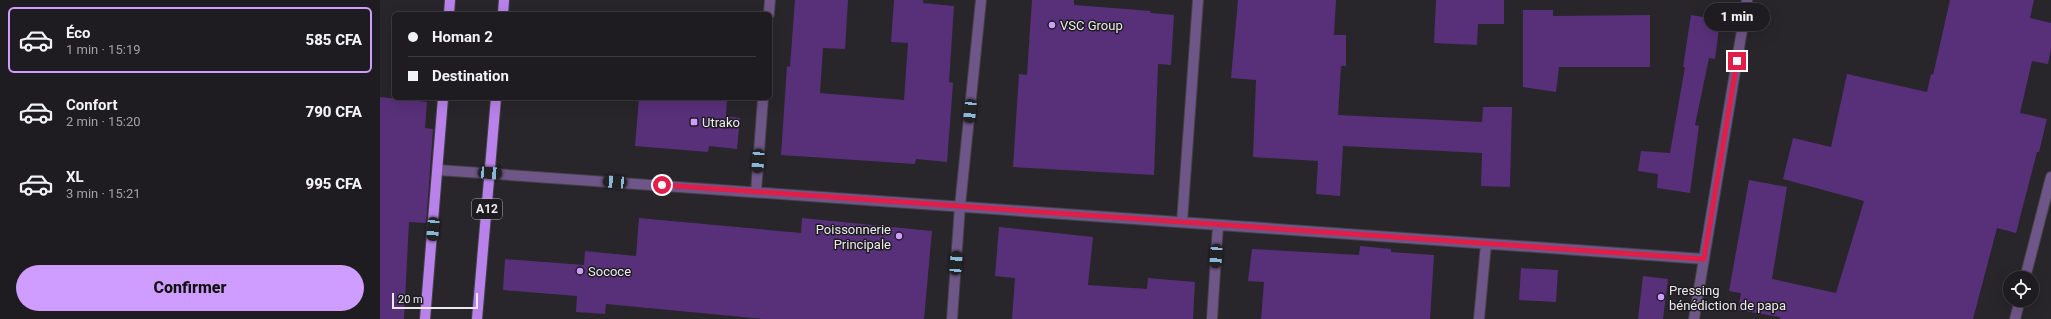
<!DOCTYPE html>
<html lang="fr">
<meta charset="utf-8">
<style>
body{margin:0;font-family:Roboto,sans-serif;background:#2b292d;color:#f1f3f6;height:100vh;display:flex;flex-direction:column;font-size:15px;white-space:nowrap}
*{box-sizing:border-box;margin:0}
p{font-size:13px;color:#a1a1a5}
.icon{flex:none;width:22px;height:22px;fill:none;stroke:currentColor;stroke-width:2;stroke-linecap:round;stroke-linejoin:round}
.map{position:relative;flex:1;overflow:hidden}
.drawer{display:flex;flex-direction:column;background:#1e1c20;width:380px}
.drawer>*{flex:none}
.hud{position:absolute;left:12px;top:12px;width:380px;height:88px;border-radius:6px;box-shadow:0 4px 16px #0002,0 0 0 1px #3c3a3e;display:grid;align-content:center;height:88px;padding:0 16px;background:#1e1c20}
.tools{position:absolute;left:1623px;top:271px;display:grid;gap:8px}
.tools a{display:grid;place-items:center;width:36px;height:36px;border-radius:50%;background:#1e1c20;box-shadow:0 4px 16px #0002,0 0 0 1px #3c3a3e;font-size:20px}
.scale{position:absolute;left:12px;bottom:10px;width:86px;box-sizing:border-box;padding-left:4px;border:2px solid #eceaee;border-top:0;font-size:11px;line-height:14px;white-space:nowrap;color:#eceaee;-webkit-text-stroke:3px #1e1c21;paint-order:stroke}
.end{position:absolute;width:18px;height:18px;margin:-9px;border:5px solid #e11d48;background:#fff;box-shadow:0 0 0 2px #fff}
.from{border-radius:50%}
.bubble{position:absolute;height:28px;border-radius:14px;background:#1e1c20;box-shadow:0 4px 16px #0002,0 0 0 1px #3c3a3e;font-size:13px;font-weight:800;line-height:28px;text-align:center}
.car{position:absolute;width:12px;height:24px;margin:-12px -6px;border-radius:5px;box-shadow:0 0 3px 1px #0007;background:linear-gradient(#222 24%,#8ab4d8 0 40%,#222 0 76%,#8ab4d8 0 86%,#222 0)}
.hud b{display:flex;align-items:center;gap:14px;height:38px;font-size:15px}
.hud b+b{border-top:1px solid #3c3a3e}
.hud i{width:10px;height:10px;background:#f1f3f6}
ul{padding:7px 0 0;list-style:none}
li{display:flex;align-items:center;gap:12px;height:66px;margin:0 8px 6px;padding:0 8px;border:2px solid transparent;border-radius:6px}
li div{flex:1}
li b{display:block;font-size:15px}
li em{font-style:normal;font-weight:800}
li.active{border-color:#cf9dff}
li>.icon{width:36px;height:36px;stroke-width:1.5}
.button{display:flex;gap:8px;margin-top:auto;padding:8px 16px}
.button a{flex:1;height:46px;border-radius:24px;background:#cf9dff;color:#111;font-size:16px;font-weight:800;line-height:46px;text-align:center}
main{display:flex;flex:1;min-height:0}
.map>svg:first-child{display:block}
.building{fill:#58307a}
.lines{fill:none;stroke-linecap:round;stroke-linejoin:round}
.minor-casing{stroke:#434146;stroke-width:12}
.primary-casing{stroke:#434146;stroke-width:12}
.minor{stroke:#6f5688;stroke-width:10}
.primary{stroke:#b882ea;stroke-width:10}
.route{stroke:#e11d48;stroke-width:5}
.poi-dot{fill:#cf9dff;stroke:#1e1c21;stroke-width:1.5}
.labels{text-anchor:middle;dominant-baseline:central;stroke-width:3;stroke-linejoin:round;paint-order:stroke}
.shield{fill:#1e1c21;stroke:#aeacb0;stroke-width:1}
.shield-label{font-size:12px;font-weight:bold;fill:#eceaee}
.poi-label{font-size:13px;fill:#eceaee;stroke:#1e1c21;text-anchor:start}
</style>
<main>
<section class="drawer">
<ul>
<li class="active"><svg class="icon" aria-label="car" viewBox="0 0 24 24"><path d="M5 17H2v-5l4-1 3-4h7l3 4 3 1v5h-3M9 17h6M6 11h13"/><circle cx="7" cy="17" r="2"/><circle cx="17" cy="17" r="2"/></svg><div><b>Éco</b><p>1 min · 15:19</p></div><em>585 CFA</em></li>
<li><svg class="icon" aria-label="car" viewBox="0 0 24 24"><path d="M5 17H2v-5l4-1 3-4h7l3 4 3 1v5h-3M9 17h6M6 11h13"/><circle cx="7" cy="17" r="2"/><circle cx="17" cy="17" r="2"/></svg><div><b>Confort</b><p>2 min · 15:20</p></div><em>790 CFA</em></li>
<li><svg class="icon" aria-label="car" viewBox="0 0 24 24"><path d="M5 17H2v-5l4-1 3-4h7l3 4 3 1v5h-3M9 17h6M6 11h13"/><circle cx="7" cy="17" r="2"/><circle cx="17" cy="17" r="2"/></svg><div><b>XL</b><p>3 min · 15:21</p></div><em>995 CFA</em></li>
</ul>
<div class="button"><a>Confirmer</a></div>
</section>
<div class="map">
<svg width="1671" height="319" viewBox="0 0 1671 319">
<rect width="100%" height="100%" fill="#28252b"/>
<!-- building -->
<path class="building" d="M415,0H468L465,49L443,48L440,93L524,100L528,43L511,42L514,0H543V3L574,6L569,82L573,83L567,162L536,159L535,164L401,155L407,66L410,67Z
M652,0H694V5L771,11L770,13L794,15L791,65L778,64L774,175L633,167L639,74L647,75Z
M858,0H956L954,35H966V66H961L958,115L1102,122L1103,107H1132L1130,187L1101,186L1102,153L963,146L960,196L936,194L938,161L873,157L876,80L851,78Z
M1056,0H1124V24H1098L1097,45L1054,43Z
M1570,0H1654L1650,18L1671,23V48L1668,64L1652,61L1640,113L1667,119L1659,152H1657L1636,233L1617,228L1593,319H1400V317L1358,310L1361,293L1349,291L1369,180L1407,187L1392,279L1456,293L1484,201L1403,179L1413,138L1451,147L1467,74L1547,92L1551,74L1553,75Z
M1143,10H1173V16L1270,15V67H1179L1176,92L1143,87Z
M1311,15L1340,20L1335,59L1329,58L1315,125L1319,126L1310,193L1277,188L1278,174L1258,171L1261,151L1290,153L1305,67H1303Z
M0,97L47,102L45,128L53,129L46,223L29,222L24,319H0Z
M259,98H347L346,116L360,118L357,149L329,146L328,152L255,146Z
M259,218L421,233L422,218L552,231L544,319H385L226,304L225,314L196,312L197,296L123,290L125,259L204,265L205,251L256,256Z
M619,227L713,237L708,285L767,289L768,278L815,282L813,319H632L635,278L615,276Z
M980,246L1011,249V252L1054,255L1050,319H881L884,282L868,281L872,249L979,255Z
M1141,268L1178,270L1176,302L1139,300Z
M1263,276L1288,279L1283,319H1258Z"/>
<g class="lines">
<defs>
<path id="minor" d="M389,14L390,0
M58,170L1324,259
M376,192L383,98
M802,222L818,0
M1645,278L1671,177
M572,319L580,206L601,0
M832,319L838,225
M1099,319L1106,244
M1314,319L1367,0
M1635,319L1640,300"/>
<path id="primary" d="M69,14L70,0
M123,14L124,0
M45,319L63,98
M97,319L116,98"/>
</defs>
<!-- minor casing -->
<use href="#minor" class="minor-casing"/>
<!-- primary casing -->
<use href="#primary" class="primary-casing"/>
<!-- minor -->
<use href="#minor" class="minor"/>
<!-- primary -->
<use href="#primary" class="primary"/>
</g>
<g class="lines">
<!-- route -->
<path class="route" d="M282,185L1324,259L1357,61"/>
</g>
<!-- markers -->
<g class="poi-dot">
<circle cx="672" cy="25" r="4"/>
<rect x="310" y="118" width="8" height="8" rx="2"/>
<circle cx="519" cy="236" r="4"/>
<circle cx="200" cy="271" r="4"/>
<circle cx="1281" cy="297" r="4"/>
</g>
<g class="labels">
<!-- shield labels -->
<rect class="shield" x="92" y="199" width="30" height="20" rx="3"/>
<g class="shield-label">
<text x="107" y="209">A12</text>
</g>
<!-- poi labels -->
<g class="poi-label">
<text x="680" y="25">VSC Group</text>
<text x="322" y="122">Utrako</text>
<text x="511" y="229" text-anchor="end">Poissonnerie<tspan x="511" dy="15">Principale</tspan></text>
<text x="208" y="271">Sococe</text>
<text x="1289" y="290">Pressing<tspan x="1289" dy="15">bénédiction de papa</tspan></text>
</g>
</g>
</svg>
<div class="tools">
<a><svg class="icon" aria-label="locate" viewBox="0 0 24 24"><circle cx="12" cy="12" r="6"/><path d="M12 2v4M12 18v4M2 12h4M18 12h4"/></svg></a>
</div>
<div class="scale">20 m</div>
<i class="end from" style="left:282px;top:185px"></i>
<i class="end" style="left:1357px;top:61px"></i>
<div class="bubble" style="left:1324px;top:3px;width:66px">1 min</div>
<i class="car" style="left:590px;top:111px;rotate:186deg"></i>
<i class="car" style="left:378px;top:161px;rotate:184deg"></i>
<i class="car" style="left:110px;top:173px;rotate:94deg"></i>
<i class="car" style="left:235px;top:182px;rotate:274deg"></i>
<i class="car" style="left:53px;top:229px;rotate:185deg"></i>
<i class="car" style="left:836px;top:256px;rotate:184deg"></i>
<i class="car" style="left:576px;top:263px;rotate:4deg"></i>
<div class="hud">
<b><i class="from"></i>Homan 2</b>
<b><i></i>Destination</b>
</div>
</div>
</main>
